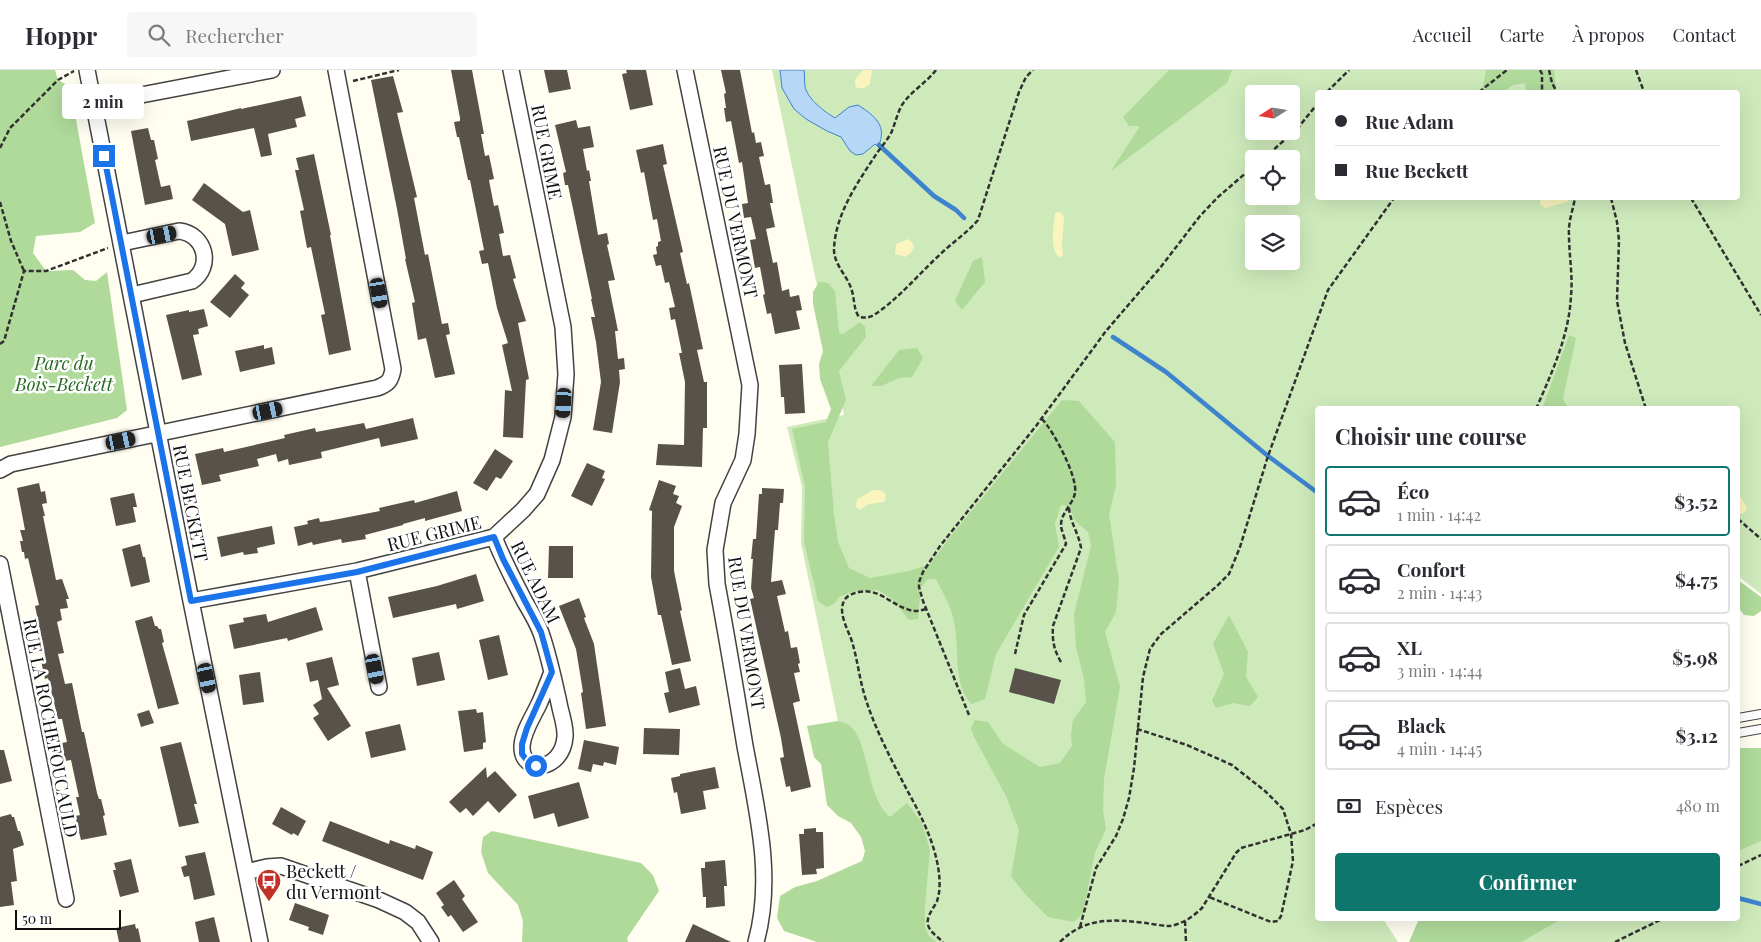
<!DOCTYPE html>
<html lang="fr">
<meta charset="utf-8">
<style>
body{margin:0;font-family:"Playfair Display",serif;background:#f7f7f7;color:#2b2b33;height:100vh;display:flex;flex-direction:column;font-size:19px;white-space:nowrap}
*{box-sizing:border-box;margin:0}
p{font-size:16px;color:#7c7c81}
.icon{flex:none;width:28px;height:28px;fill:none;stroke:currentColor;stroke-width:2;stroke-linecap:round;stroke-linejoin:round}
.map{position:relative;flex:1;overflow:hidden}
.sheet{position:absolute;left:1315px;top:336px;width:425px;height:515px;display:flex;flex-direction:column;background:#fff;border-radius:5px;box-shadow:0 5px 20px #0002}
.sheet>*{flex:none}
.banner{position:absolute;left:1315px;top:20px;width:425px;height:110px;border-radius:5px;box-shadow:0 5px 20px #0002;display:grid;align-content:center;height:110px;padding:0 20px;background:#fff}
.needle{width:32px;rotate:258deg}
.controls{position:absolute;left:1245px;top:15px;display:grid;gap:10px}
.controls a{display:grid;place-items:center;width:55px;height:55px;border-radius:5px;background:#fff;box-shadow:0 5px 20px #0002;font-size:25px}
.scale{position:absolute;left:15px;bottom:12px;width:106px;box-sizing:border-box;padding-left:5px;border:2px solid #0f0f0f;border-top:0;font-size:14px;line-height:18px;white-space:nowrap;color:#0f0f0f;-webkit-text-stroke:4px #fff;paint-order:stroke}
.end{position:absolute;width:22px;height:22px;margin:-11px;border:6px solid #1a73e8;background:#fff;box-shadow:0 0 0 2px #fff}
.from{border-radius:50%}
.bubble{position:absolute;height:35px;border-radius:5px;background:#fff;box-shadow:0 5px 20px #0002;font-size:16px;font-weight:700;line-height:35px;text-align:center}
.car{position:absolute;width:15px;height:30px;margin:-15px -8px;border-radius:6px;box-shadow:0 0 4px 1px #0007;background:linear-gradient(#222 24%,#8ab4d8 0 40%,#222 0 76%,#8ab4d8 0 86%,#222 0)}
.banner b{display:flex;align-items:center;gap:18px;height:48px;font-size:19px}
.banner b+b{border-top:1px solid #e1e1e2}
.banner i{width:12px;height:12px;background:#2b2b33}
ul{padding:0;list-style:none}
li{display:flex;align-items:center;gap:15px;height:70px;margin:0 10px 8px;padding:0 10px;border:2px solid #e1e1e2;border-radius:5px}
li div{flex:1}
li b{display:block;font-size:19px}
li em{font-style:normal;font-weight:700}
li.current{border-color:#0f766e}
li>.icon{width:45px;height:45px;stroke-width:1.5}
h2{padding:0 20px;font-size:22px;line-height:60px}
.pay{display:flex;align-items:center;gap:12px;height:55px;padding:0 20px;font-size:19px}
.pay p{margin-inline-start:auto}
.button{display:flex;gap:10px;margin-top:auto;padding:10px 20px}
.button a{flex:1;height:58px;border-radius:5px;background:#0f766e;color:#fff;font-size:20px;font-weight:700;line-height:58px;text-align:center}
header{display:flex;align-items:center;gap:30px;box-sizing:border-box;height:70px;padding:0 25px;background:#fff;border-bottom:1px solid #e1e1e2}
header strong{font-size:24px}
nav{display:flex;gap:28px;margin-inline-start:auto;font-size:18px}
.search{width:350px;height:45px;background:#f7f7f7;display:flex;align-items:center;gap:12px;box-sizing:border-box;padding:0 18px;border-radius:5px;color:#7c7c81;font-size:19px}
.map>svg:first-child{display:block}
.green{fill:#ceeabb;fill-rule:evenodd}
.forest{fill:#afda9a}
.sand{fill:#faf4be}
.water{fill:#b6d7f6;stroke:#3d83cd}
.lines{fill:none;stroke-linecap:round;stroke-linejoin:round}
.stream{stroke:#3d83cd;stroke-width:4.5}
.building{fill:#58524b}
.service-casing{stroke:#424242;stroke-width:10}
.minor-casing{stroke:#424242;stroke-width:18}
.path{stroke:#313131;stroke-width:2.5;stroke-dasharray:5 2.5;stroke-linecap:butt}
.service{stroke:#fff;stroke-width:8}
.minor{stroke:#fff;stroke-width:15}
.route{stroke:#1a73e8;stroke-width:6}
.labels{text-anchor:middle;dominant-baseline:central;stroke-width:5;stroke-linejoin:round;paint-order:stroke}
.street-label{font-size:18px;fill:#0f0f0f;stroke:#fff}
.park-label{font-size:18px;font-style:italic;fill:#25681f;stroke:#fff}
.poi-label{font-size:18px;fill:#0f0f0f;stroke:#fff;text-anchor:start}
</style>
<header>
<strong>Hoppr</strong>
<div class="search"><svg class="icon" aria-label="search" viewBox="0 0 24 24"><circle cx="10" cy="10" r="6"/><path d="M15 15l6 6"/></svg>Rechercher</div>
<nav><a>Accueil</a><a>Carte</a><a>À propos</a><a>Contact</a></nav>
</header>
<div class="map">
<svg width="1761" height="872" viewBox="0 0 1761 872">
<rect width="100%" height="100%" fill="#fffef1"/>
<!-- green -->
<path class="green" d="M772,0H1761V524L1738,506V339H1318V849H1383L1398,872H884L801,473L802,417L787,357L844,345ZM1318,22H1738V128H1318ZM1254,24H1291V61H1254ZM1254,89H1291V126H1254ZM1254,154H1291V191H1254Z
M1761,733V872H1522L1562,849H1738V746Z"/>
<!-- forest -->
<path class="forest" d="M0,0H55L58,10L70,17L95,153L80,162L36,166L33,183L46,201L73,200L85,210L96,211L107,202L127,340L117,348L0,377Z
M1169,0H1232L1227,13L1111,101L1140,56H1129L1123,47Z
M1486,0H1554L1556,21L1554,22H1526L1525,13L1513,15L1503,22H1482Z
M982,187L985,212L962,240L955,231L973,191Z
M819,212L828,213L835,221L839,263L843,264L860,252L865,257L866,267L839,301L846,330L828,372L834,444L838,472L849,498L870,508L909,501L930,494L947,471L1062,330L1079,331L1115,372L1116,416L1109,444L1119,511L1116,542L1105,562L1120,617L1104,709L1103,741L1106,759L1095,783L1083,843L1074,852L1048,847L1024,823L1011,806L1019,760L1006,726L974,667L971,658L975,650L988,652L1003,674L1040,697L1060,693L1072,676L1071,664L1073,650L1086,632L1084,609L1076,577L1074,544L1091,476L1088,462L1075,451L1069,436L1061,435L1055,454L1059,477L996,584L985,629L971,634C952,611 960,579 954,552C952,537 942,522 936,509H928L921,517L918,549L909,550L892,529L878,520L852,522L839,527L835,533L827,537L818,531L804,472L805,417L792,359L826,352L831,339L820,309L819,294L823,281L813,234V222Z
M1569,265L1576,268L1563,329L1569,339H1542Z
M917,278L923,288L912,307L899,308L881,316H871L899,280Z
M1738,510L1761,527V541L1754,546L1744,545L1738,537Z
M1229,545L1248,582L1246,607L1258,627L1250,636L1233,633L1216,638L1212,631L1224,604L1213,574Z
M838,651C841,652 846,653 849,655C870,671 865,726 890,747L907,733L922,753L930,780L925,836V857L929,866L937,872H817L784,861L777,848L780,826L795,817L817,811L862,791L865,781L861,767L851,753L838,746L827,735L821,694L814,687L807,656Z
M1738,678H1761V771L1738,781Z
M492,761L641,793L653,805L659,821L627,868L628,872H522L523,851L518,835L488,803L481,782L483,767Z
M1419,849H1562L1522,872H1409Z"/>
<!-- sand -->
<path class="sand" d="M863,0H872L870,14C866,17 862,20 856,17C853,9 858,6 863,0Z
M1541,128H1570L1567,132L1545,138L1540,134Z
M1057,142L1062,143L1064,148L1062,174L1063,186L1059,187C1049,177 1054,157 1055,144Z
M908,169L912,172L914,177L911,183L905,187L895,184L896,174Z
M873,420H880L885,423L886,428L884,432L869,434L860,440L856,437L857,429Z
M1738,423L1746,436L1747,440L1742,444L1738,443Z"/>
<!-- water -->
<path class="water" d="M780,0H804C805,5 804,11 805,16C807,29 825,42 835,48L849,37L858,35C875,46 888,56 878,77L875,74L863,84L856,85L850,81L841,67L827,61L806,49L794,39L782,18Z"/>
<g class="lines">
<!-- stream -->
<path class="stream" d="M879,75L934,126L956,140L964,148
M1113,267L1166,302L1268,386L1318,423
M1738,828L1761,834"/>
</g>
<!-- building -->
<path class="building" d="M451,0H472L484,64H481L485,86L489,85L494,109L489,110L494,136L498,135L504,163L499,164L503,186L510,185L516,208L513,209L526,251L518,253L529,309L526,310L523,368L503,367L505,320L512,321L502,275L508,273L497,238L488,193L482,194L479,181L484,180L470,110H468L459,67H457L454,52L460,51V48Z
M544,0H567L571,19L549,23Z
M626,0H646L653,35L630,40L622,4L627,3Z
M721,0H740L752,63L754,62L756,73L761,72L764,86L759,87L765,115L770,114L773,133H770L775,157L766,159L773,193L777,192L782,221L789,219L790,227L799,225L802,240L796,241L800,259L775,264L771,243L767,244L763,225L765,224L760,197L755,198L750,170L756,169L751,147L744,148L742,134L748,133L742,92L739,93L731,51L726,52L724,38H726L724,24L726,23Z
M393,6L403,42L397,43L417,127L414,128L425,185L428,184L442,254L448,253L450,264L446,265L455,304L435,308L426,268L418,270L412,233L415,232L405,189H406L397,139L371,10Z
M301,26L306,46L295,49L297,57L268,64L272,85L261,87L254,58L191,71L187,51L241,38V39Z
M576,50L578,58L590,56L594,77L583,79L587,101L589,100L591,111H589L598,165L607,163L609,174L607,175L615,210L608,211L618,261H615L618,289L624,288L625,299L619,300L620,312L612,363L593,360L601,312L596,272L591,247H595L591,229H592L568,115H565L563,103L566,102L555,55Z
M148,58L151,70H154L158,89L155,90L161,117L170,115L173,129L145,135L131,61Z
M663,74L667,94L663,95L683,182L680,183L687,214L689,213L703,279L697,280L704,312H707V358H703L702,397L656,395L658,374L684,375L685,312L679,283H682L675,249L671,250L669,238L675,237L669,212L665,213L661,195L656,196L653,185L657,184L656,177L658,176V172L661,171L657,149L653,150L644,102L641,103L636,80Z
M314,84L331,165H330L351,280L329,285L321,245L325,244L311,177L307,178L300,141L304,140L295,100H299L296,88Z
M204,113L243,142L250,140L259,180L232,186L225,154L192,130Z
M235,204L245,213L241,218L249,225L230,248L210,232Z
M204,239L208,256L198,259L199,264L193,265L202,305L182,310L166,245L189,240V242Z
M264,275V279L272,277L275,294L240,302L235,281Z
M802,294L805,343L785,344L784,327H781L779,295Z
M413,348L418,369L381,377L379,368L321,382L322,388L289,395L288,389L278,392L276,384L257,389L259,396L219,405L221,411L202,415L195,384L223,378L224,382L285,368L284,365L315,358L316,362L364,353L366,359Z
M495,379L513,391L501,409L496,407L487,421L473,413Z
M587,393L605,401L602,408L605,409L592,436L571,426Z
M659,410L676,416L673,424L679,426L676,433L682,436L674,457V501L682,540L680,541L691,591L672,595L661,545H658L651,507L652,441L649,440Z
M39,413L41,422L45,421L47,433L42,434L45,446H43L56,510L62,509L69,529H66L68,538L60,539L62,550L57,552L64,583L58,584L65,614L72,613L82,662H84L97,723L99,729H101L105,745L103,746L107,765L81,770L75,746L80,745L76,727H79L71,690L65,691L62,673L67,672L62,649H58L48,608L45,609L40,586L45,585L35,536L39,535L28,488L25,489L24,482H22L20,471H23L20,460H25L17,418Z
M762,418L784,419L783,433H780L778,460H775L771,512L782,510L786,524L777,526L785,562L788,561L791,578L797,577L800,593L798,594L800,602L794,603L800,631L793,633L811,717L791,722L790,716L786,717L780,688L784,687L781,668L750,529L754,528L751,518L753,489H751L753,469H756L759,424H762Z
M457,421L462,441L425,451V448L403,454V455L365,465L366,469L342,473L341,469L313,475L312,472L298,476L294,457L308,454L307,451L319,448L320,452L328,451L380,441L379,438L414,430L415,433Z
M134,423L137,437H133L136,452L116,456L110,428Z
M272,456L275,474L257,478L258,483L244,485L243,482L221,487L217,467Z
M140,474L143,487H145L150,512L131,517L122,479Z
M549,476H573V508H548Z
M476,504L484,531L457,539L456,534L393,548L388,527L437,516Z
M579,528L586,547L584,548L594,574L606,656L586,659L581,623L583,622L576,579L559,536Z
M316,537L323,560L288,571L287,568L234,579L229,555L244,552L243,548L266,544L268,552Z
M152,546L155,556H157L159,559H161L164,572L162,573L179,634L158,639L135,551Z
M499,565L508,605L488,610L479,570Z
M439,582L445,610L417,616L412,588Z
M332,587L339,615L327,618L351,656L328,671L313,648L319,644L313,635L322,629L318,610L310,612L306,593Z
M680,598L685,619L696,616L700,635L669,643L664,623L669,622L665,602Z
M1015,598L1061,610L1054,634L1009,622Z
M260,602L264,632L243,635L239,605Z
M476,639L477,643L483,642L486,672L483,673V679L464,682L458,641Z
M149,640L154,653L141,657L137,644Z
M400,654L406,680L371,688L365,662Z
M644,658L680,659L679,685L643,684Z
M584,670L619,677L616,695L604,692L603,696L593,694L591,702L578,699Z
M181,672L197,734H194L199,753L179,757L160,677Z
M0,680H4L12,711L0,714Z
M486,697L487,708L495,701L517,725L499,743L488,731L473,746L466,738L460,743L449,732Z
M715,697L719,718L703,721L706,739L681,744L677,722L674,723L671,708L680,706V704Z
M579,712L589,748L558,757L554,743L534,749L528,726Z
M281,737L306,751L298,766L293,763L292,765L272,754Z
M11,744L12,747H14L18,761H20L24,775L13,779L17,811L11,812L14,835L0,837V747Z
M330,751L389,774L390,770L415,779L416,775L433,782L423,810L322,771Z
M816,758V762H823L824,798L816,799L817,804L802,805L799,764H804V759Z
M205,782L215,825L194,830L189,806L184,807L181,797L187,795L185,786Z
M131,789L139,822L120,827L113,800H116L114,793Z
M725,790L727,816H724L725,836L706,838V827H703L701,798H705V792Z
M454,810L465,826L462,829L478,852L463,862L451,845L448,847L441,837L444,835L436,823Z
M295,833L329,845L323,865L308,860L309,857L289,850Z
M214,847L220,872H199L195,852Z
M135,854L136,859L138,858L141,872H119L116,858Z
M693,854L731,872H685Z"/>
<g class="lines">
<defs>
<path id="service" d="M1738,648L1761,644
M1738,663L1761,659"/>
<path id="minor" d="M87,0L191,531L260,872
M685,0L750,315L747,364L743,390L723,433L715,480L717,514C727,567 736,622 745,676C757,741 774,807 756,872
M94,34L272,0
M122,173L179,161C206,164 213,197 192,211L132,225
M0,400L11,394L377,318C388,314 391,311 393,299L336,0
M494,467C503,490 514,511 525,532C531,542 537,552 541,563C549,586 554,610 559,633C561,644 566,657 565,667C562,702 521,705 522,676C523,661 533,647 539,634C544,623 548,612 552,602
M0,494L66,829
M357,501L379,617
M191,531L357,501L494,467L523,440L537,424L552,390L563,347L566,304L563,257L511,0
M246,802L267,797L281,796L379,830L405,842L418,852L431,872"/>
</defs>
<!-- service casing -->
<use href="#service" class="service-casing"/>
<!-- minor casing -->
<use href="#minor" class="minor-casing"/>
<!-- path -->
<path class="path" d="M936,0C927,12 913,20 904,32C898,40 896,51 892,61C889,68 882,76 877,83C858,112 835,144 834,180C834,194 847,206 851,218C855,229 853,238 859,247C865,248 869,248 874,245C901,227 922,200 946,179C957,169 969,161 978,150L1019,22L1026,7L1033,0
M1540,0L1542,4V22
M1549,0L1552,13L1557,22
M1636,0L1644,22
M353,11L399,0
M1327,22L1349,0
M1479,22L1507,0
M0,78L10,58L58,10L74,1
M1263,89L1297,59L1318,33
M1611,128L1617,152L1619,170L1617,231L1625,273L1646,339
M1691,128L1761,245
M0,132L11,171L24,201
M0,274L4,271L24,201H46L108,178
M1536,339C1552,302 1569,266 1571,226C1573,206 1569,185 1569,165C1568,152 1573,140 1575,128
M1738,449L1761,469
M926,539C919,541 913,542 907,539C890,534 879,518 859,522C854,523 849,525 846,528C835,541 850,562 853,575C858,593 860,612 866,630C876,661 892,691 907,720C921,745 936,775 939,804C940,812 940,823 937,831C934,838 926,846 928,855C930,862 938,867 943,872
M1015,584L1024,545L1066,474C1065,468 1061,460 1061,455C1061,443 1073,434 1075,423C1078,407 1053,360 1042,349
M1061,592C1054,580 1052,571 1053,556L1081,478C1079,464 1070,452 1069,438
M969,645L923,531L919,517V512L923,502L940,476L1036,356L1106,261L1160,198L1200,146L1218,127L1254,96
M1137,659L1187,675L1232,695L1265,721L1283,739L1291,764L1293,791L1281,846L1278,851L1271,852L1209,827
M1738,796L1761,785
M1185,851L1186,872
M1080,857L1096,798L1116,766L1123,749L1129,728L1134,698L1143,607L1150,579L1161,564L1217,516L1229,504L1240,477L1268,386L1328,220L1394,128
M1060,872C1085,847 1113,849 1146,853C1153,854 1162,856 1169,856C1181,855 1194,846 1202,838L1236,783L1241,778L1305,760L1318,753
M1615,872L1662,849"/>
<!-- service -->
<use href="#service" class="service"/>
<!-- minor -->
<use href="#minor" class="minor"/>
</g>
<g class="lines">
<!-- route -->
<path class="route" d="M104,86L191,531L357,502L494,467L503,489L541,562L552,602L527,658L522,674V684L528,692L536,696"/>
</g>
<!-- icons -->
<defs>
<symbol id="bus-pin" viewBox="-11 -11 22 30"><path d="M0 17L-7.5 6A9.5 9.5 0 1 1 7.5 6Z" fill="#c03127" stroke="#fff"/><path d="M-5-6H5V4H4V6H2V4H-2V6H-4V4H-5ZM-3.5-4V0h7V-4ZM-3.5 1.2v1.5H-2V1.2ZM2 1.2v1.5H3.5V1.2Z" fill="#fff"/></symbol>
</defs>
<g fill-rule="evenodd">
<use href="#bus-pin" x="255" y="797" width="28" height="38"/>
</g>
<g class="labels">
<!-- street labels -->
<g class="street-label">
<text transform="translate(547 82) rotate(79)">RUE GRIME</text>
<text transform="translate(736 152) rotate(78)">RUE DU VERMONT</text>
<text transform="translate(191 433) rotate(79)">RUE BECKETT</text>
<text transform="translate(434 463) rotate(-14)">RUE GRIME</text>
<text transform="translate(536 512) rotate(64)">RUE ADAM</text>
<text transform="translate(747 563) rotate(81)">RUE DU VERMONT</text>
<text transform="translate(51 658) rotate(79)">RUE LA ROCHEFOUCAULD</text>
</g>
<!-- park labels -->
<g class="park-label">
<text x="64" y="293">Parc du<tspan x="64" dy="21">Bois-Beckett</tspan></text>
</g>
<!-- poi labels -->
<g class="poi-label">
<text x="286" y="801">Beckett /<tspan x="286" dy="21">du Vermont</tspan></text>
</g>
</g>
</svg>
<div class="controls">
<a><svg class="needle" viewBox="-14 -14 28 28"><path d="M0-13l5 13h-10z" fill="#e53935"/><path d="M0 13l5-13h-10z" fill="#7c7c81"/></svg></a>
<a><svg class="icon" aria-label="locate" viewBox="0 0 24 24"><circle cx="12" cy="12" r="6"/><path d="M12 2v4M12 18v4M2 12h4M18 12h4"/></svg></a>
<a><svg class="icon" aria-label="layers" viewBox="0 0 24 24"><path d="M12 4l9 5-9 5-9-5zM3 14l9 5 9-5"/></svg></a>
</div>
<div class="scale">50 m</div>
<i class="end from" style="left:536px;top:696px"></i>
<i class="end" style="left:104px;top:86px"></i>
<div class="bubble" style="left:62px;top:14px;width:82px">2 min</div>
<i class="car" style="left:162px;top:165px;rotate:79deg"></i>
<i class="car" style="left:379px;top:223px;rotate:170deg"></i>
<i class="car" style="left:564px;top:333px;rotate:184deg"></i>
<i class="car" style="left:268px;top:341px;rotate:78deg"></i>
<i class="car" style="left:121px;top:371px;rotate:78deg"></i>
<i class="car" style="left:375px;top:599px;rotate:169deg"></i>
<i class="car" style="left:207px;top:608px;rotate:168deg"></i>
<div class="banner">
<b><i class="from"></i>Rue Adam</b>
<b><i></i>Rue Beckett</b>
</div>
<section class="sheet">
<h2>Choisir une course</h2>
<ul>
<li class="current"><svg class="icon" aria-label="car" viewBox="0 0 24 24"><path d="M5 17H2v-5l4-1 3-4h7l3 4 3 1v5h-3M9 17h6M6 11h13"/><circle cx="7" cy="17" r="2"/><circle cx="17" cy="17" r="2"/></svg><div><b>Éco</b><p>1 min · 14:42</p></div><em>$3.52</em></li>
<li><svg class="icon" aria-label="car" viewBox="0 0 24 24"><path d="M5 17H2v-5l4-1 3-4h7l3 4 3 1v5h-3M9 17h6M6 11h13"/><circle cx="7" cy="17" r="2"/><circle cx="17" cy="17" r="2"/></svg><div><b>Confort</b><p>2 min · 14:43</p></div><em>$4.75</em></li>
<li><svg class="icon" aria-label="car" viewBox="0 0 24 24"><path d="M5 17H2v-5l4-1 3-4h7l3 4 3 1v5h-3M9 17h6M6 11h13"/><circle cx="7" cy="17" r="2"/><circle cx="17" cy="17" r="2"/></svg><div><b>XL</b><p>3 min · 14:44</p></div><em>$5.98</em></li>
<li><svg class="icon" aria-label="car" viewBox="0 0 24 24"><path d="M5 17H2v-5l4-1 3-4h7l3 4 3 1v5h-3M9 17h6M6 11h13"/><circle cx="7" cy="17" r="2"/><circle cx="17" cy="17" r="2"/></svg><div><b>Black</b><p>4 min · 14:45</p></div><em>$3.12</em></li>
</ul>
<div class="pay"><svg class="icon" aria-label="cash" viewBox="0 0 24 24"><path d="M3 7h18v10H3z"/><circle cx="12" cy="12" r="2"/></svg>Espèces<p>480 m</p></div>
<div class="button"><a>Confirmer</a></div>
</section>
</div>
